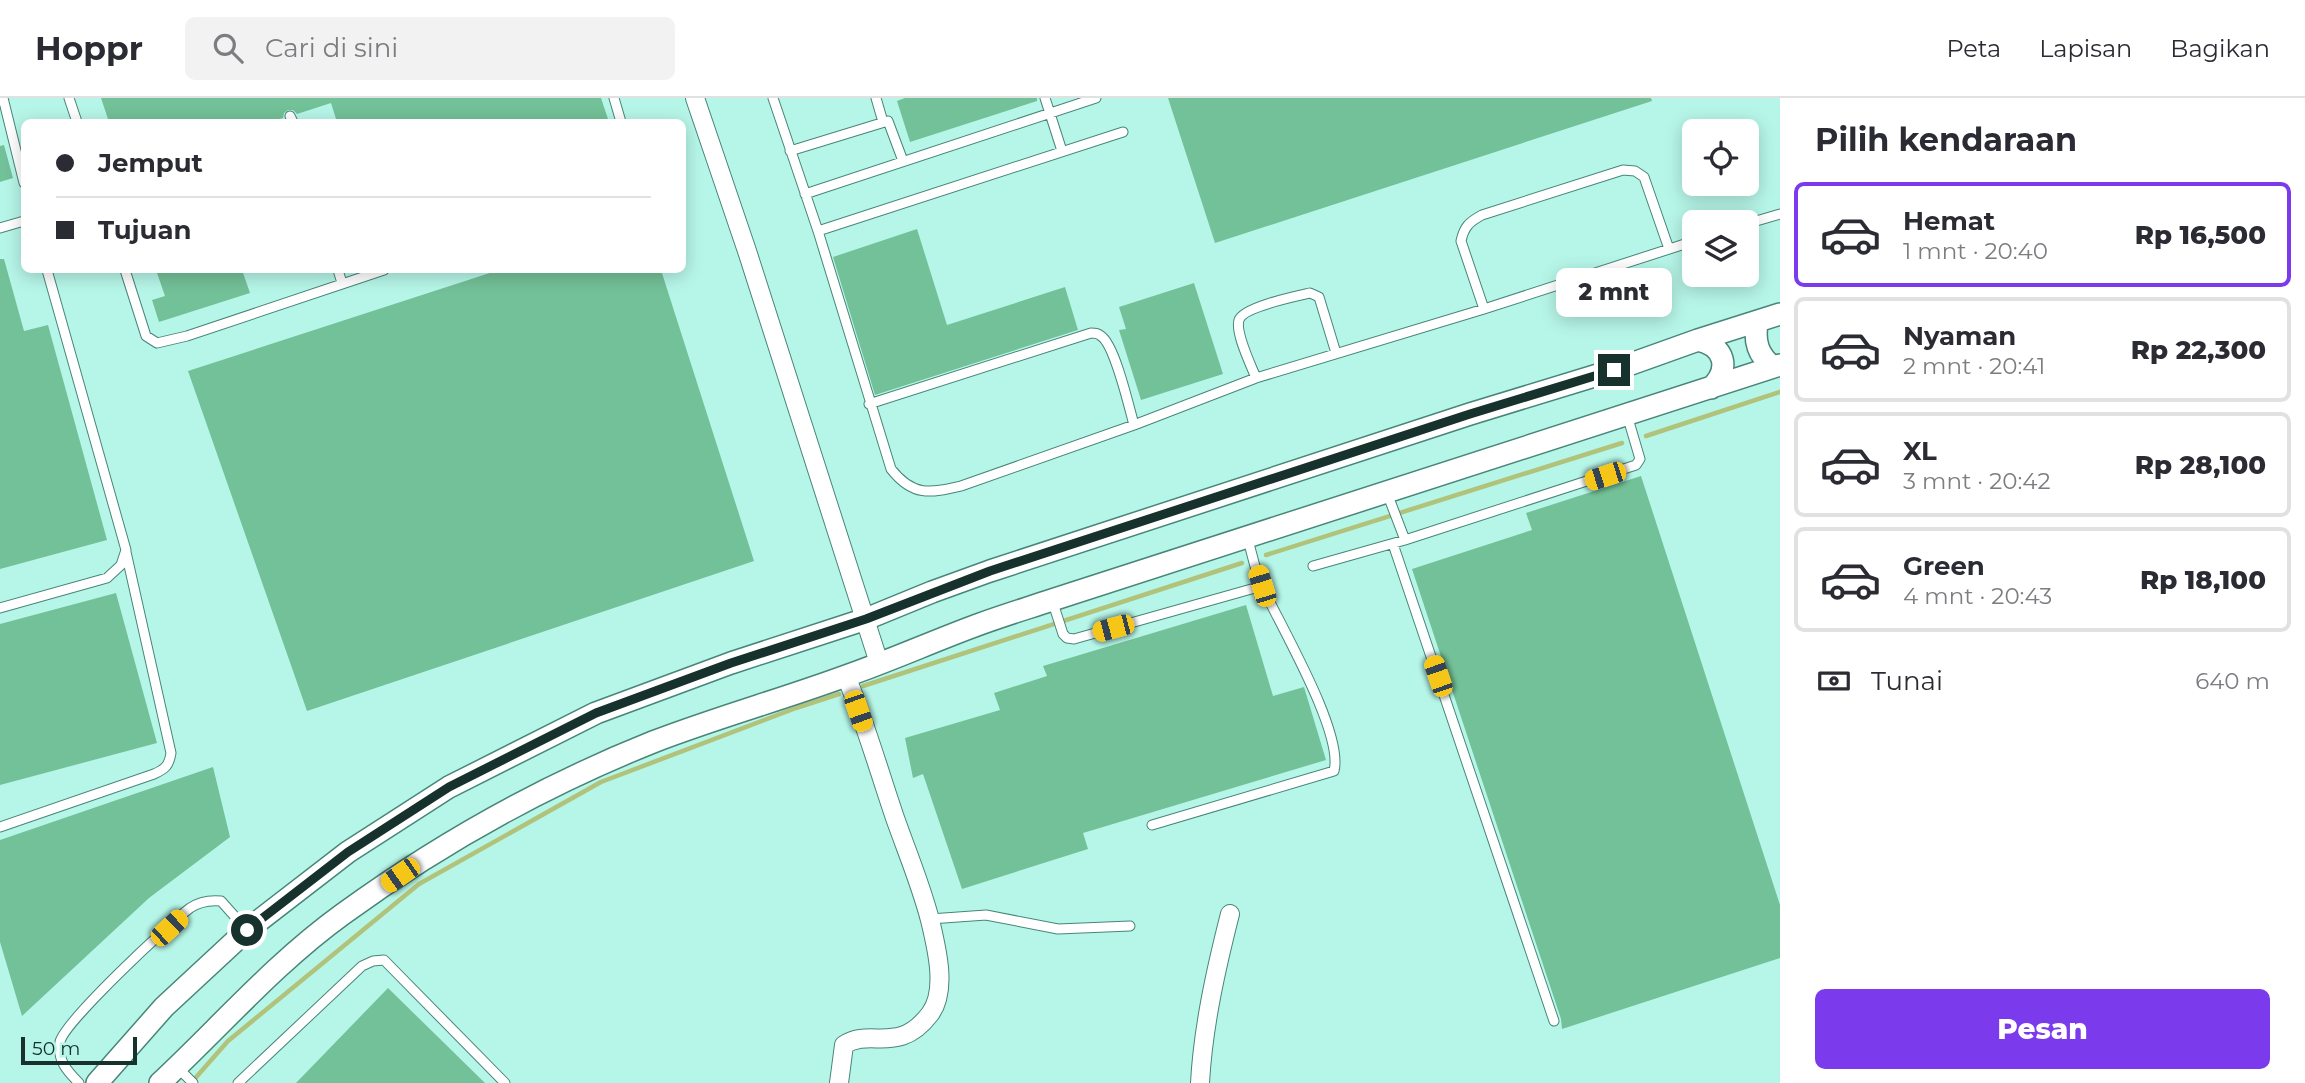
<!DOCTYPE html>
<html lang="id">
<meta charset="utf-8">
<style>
body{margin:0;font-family:Montserrat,sans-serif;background:#f2f2f3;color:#2b2b33;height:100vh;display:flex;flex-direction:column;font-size:26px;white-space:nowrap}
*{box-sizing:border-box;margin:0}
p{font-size:23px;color:#7c7c81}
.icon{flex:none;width:38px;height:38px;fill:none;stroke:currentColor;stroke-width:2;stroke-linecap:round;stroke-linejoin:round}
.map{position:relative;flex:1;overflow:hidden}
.panel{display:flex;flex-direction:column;background:#fff;width:525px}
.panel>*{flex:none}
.hud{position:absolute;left:21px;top:21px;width:665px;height:154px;border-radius:10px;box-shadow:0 4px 18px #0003;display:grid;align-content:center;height:154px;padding:0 35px;background:#fff}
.tools{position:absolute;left:1682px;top:21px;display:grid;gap:14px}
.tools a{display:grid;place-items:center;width:77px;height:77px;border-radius:10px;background:#fff;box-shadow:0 4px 18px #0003;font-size:35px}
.scale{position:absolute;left:21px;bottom:18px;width:116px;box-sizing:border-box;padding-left:7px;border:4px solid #17312c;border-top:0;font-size:19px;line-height:24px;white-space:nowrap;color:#17312c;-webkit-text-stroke:5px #b6f6e8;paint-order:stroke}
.end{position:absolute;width:32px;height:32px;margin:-16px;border:9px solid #17312c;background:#fff;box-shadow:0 0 0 4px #fff}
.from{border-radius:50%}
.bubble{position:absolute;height:49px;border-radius:10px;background:#fff;box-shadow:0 4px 18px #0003;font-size:23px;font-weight:800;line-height:49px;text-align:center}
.car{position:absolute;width:21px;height:42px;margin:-21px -10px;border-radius:9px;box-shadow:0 0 5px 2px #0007;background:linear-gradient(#f5c518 24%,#345 0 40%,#f5c518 0 76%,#345 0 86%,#f5c518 0)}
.hud b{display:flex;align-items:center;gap:24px;height:66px;font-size:26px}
.hud b+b{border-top:2px solid #e1e1e2}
.hud i{width:18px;height:18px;background:#2b2b33}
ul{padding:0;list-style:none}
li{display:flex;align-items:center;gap:21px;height:105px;margin:0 14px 10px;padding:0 21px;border:4px solid #e1e1e2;border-radius:10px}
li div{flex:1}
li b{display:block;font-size:26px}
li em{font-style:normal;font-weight:800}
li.current{border-color:#7c3aed}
li>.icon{width:63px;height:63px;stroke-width:1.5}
h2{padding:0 35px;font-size:32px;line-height:84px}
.pay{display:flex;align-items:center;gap:18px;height:77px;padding:0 35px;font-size:26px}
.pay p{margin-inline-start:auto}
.button{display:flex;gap:14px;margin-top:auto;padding:14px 35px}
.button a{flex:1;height:80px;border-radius:10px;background:#7c3aed;color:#fff;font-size:28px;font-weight:800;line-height:80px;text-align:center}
header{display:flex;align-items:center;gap:42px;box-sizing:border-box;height:98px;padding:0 35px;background:#fff;border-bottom:2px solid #e1e1e2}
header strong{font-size:33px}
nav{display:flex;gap:38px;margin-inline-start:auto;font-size:24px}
.search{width:490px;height:63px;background:#f2f2f3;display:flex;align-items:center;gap:18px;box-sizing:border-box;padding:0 24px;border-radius:10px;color:#7c7c81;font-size:26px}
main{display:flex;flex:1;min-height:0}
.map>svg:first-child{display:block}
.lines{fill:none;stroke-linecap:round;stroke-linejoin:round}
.stream{stroke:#b1c27a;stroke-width:4.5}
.building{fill:#73c198}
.service-casing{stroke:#488579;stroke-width:11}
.minor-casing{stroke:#488579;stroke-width:20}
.tertiary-casing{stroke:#488579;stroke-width:24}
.service{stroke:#fff;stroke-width:9}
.minor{stroke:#fff;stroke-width:18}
.tertiary{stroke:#fff;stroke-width:21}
.route{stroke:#17312c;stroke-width:9}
</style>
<header>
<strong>Hoppr</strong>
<div class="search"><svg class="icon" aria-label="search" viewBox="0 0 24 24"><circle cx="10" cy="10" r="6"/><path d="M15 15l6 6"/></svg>Cari di sini</div>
<nav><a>Peta</a><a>Lapisan</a><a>Bagikan</a></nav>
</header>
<main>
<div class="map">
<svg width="1780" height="985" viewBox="0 0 1780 985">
<rect width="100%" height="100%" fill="#b6f6e8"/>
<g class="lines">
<!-- stream -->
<path class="stream" d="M1646,338L1780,294
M1266,457L1622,345
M863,588L1242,465
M191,985L228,943L419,786L601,684L796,610L839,596"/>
</g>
<!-- building -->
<path class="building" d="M101,0H601L609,24H337L331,5L297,16L293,12H288L284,15L283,20L269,24H109Z
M905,0H1037V3L910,44L897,3Z
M1168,0H1651L1652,3L1215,145Z
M4,47L13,80L0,84V48Z
M917,131L947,227L1065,189L1078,232L875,297L833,159Z
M0,161H4L24,233L48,227L107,442L0,471Z
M156,172H242L250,195L159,224L152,202L165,198Z
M499,172H661L754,463L307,613L188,273Z
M1194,185L1223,276L1141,302L1119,232L1126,231L1119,209Z
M1641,378L1780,807V860L1562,931L1561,921L1412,471L1532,432L1526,415Z
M116,495L157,645L0,687V526Z
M1246,507L1273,598L1304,589L1326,662L1083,735L1088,751L962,791L923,676L913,680L905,640L1000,612L994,595L1047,578L1043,568Z
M213,669L230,739L149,800L22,918L0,844V742Z
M388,890L485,985H296Z"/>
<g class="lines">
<defs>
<path id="service" d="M3,0L24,85
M69,0L77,24
M614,0L621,24
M773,0L818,133L891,371C913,399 930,395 961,388L1134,327L1256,280L1484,211L1694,143
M876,0L883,24
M1045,0L1062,53
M290,18L293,24
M790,53L888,23L903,63
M805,96L1096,0
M1746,126L1780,116
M0,130L24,123
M818,133L1123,34
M125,172L146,238L157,245L187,238L384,172
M338,172L342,185
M1484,211L1461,143C1464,129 1469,124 1482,117L1623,72L1635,73L1644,79L1669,151
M1256,280C1251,267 1235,235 1239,222C1243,209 1297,198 1310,195L1319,199L1336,255
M869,306L1091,235C1095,235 1098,235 1101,238C1115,247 1129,309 1134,327
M1387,395L1405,442
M1393,446L1554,923
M1313,468L1405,442L1636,367L1640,361L1627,317
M1052,502L1063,536L1067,540L1074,541L1262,488
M0,510L107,480L121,467L126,452L47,172
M1152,727L1334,673C1344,635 1280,527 1263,490C1255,474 1252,455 1247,438
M0,729L154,676C165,671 169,668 171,655L126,454
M930,821L986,817L1058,831L1130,828
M177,969L193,985
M79,985C67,973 57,962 60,944C63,925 170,825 190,810C199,804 211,802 221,803L246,831
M238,985L362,868L373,863L384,862L505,985"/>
<path id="minor" d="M695,0L747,153L879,565
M839,985L844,947C871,929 898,958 930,916C948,892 936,848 930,822C921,787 907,754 895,720C879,673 865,624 846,578
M1200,985C1203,929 1216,871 1230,816"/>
<path id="tertiary" d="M1757,225C1754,244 1758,257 1773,269
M1698,242C1725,248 1731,271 1711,290
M97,985L164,909L247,832L348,754L449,689L596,615L731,565L866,521L932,494L990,473L1470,316L1614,272L1698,242L1780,216
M160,985C221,928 275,865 343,816C438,747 543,688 653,644C715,620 780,602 843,579C887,564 929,545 972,529C998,519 1025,511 1052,502L1780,267"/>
</defs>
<!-- service casing -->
<use href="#service" class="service-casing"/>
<!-- minor casing -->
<use href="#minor" class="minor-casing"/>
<!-- tertiary casing -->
<use href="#tertiary" class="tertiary-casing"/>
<!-- service -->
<use href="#service" class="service"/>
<!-- minor -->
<use href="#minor" class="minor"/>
<!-- tertiary -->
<use href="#tertiary" class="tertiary"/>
</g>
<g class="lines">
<!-- route -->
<path class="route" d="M247,832L348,754L449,689L596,615L731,565L866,521L990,473L1470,316L1614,272"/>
</g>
</svg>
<div class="tools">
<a><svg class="icon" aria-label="locate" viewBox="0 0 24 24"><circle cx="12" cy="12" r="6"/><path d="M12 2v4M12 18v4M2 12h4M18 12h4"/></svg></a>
<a><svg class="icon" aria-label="layers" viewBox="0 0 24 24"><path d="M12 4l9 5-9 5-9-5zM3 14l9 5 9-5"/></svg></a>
</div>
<div class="scale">50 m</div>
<i class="end from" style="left:247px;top:832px"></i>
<i class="end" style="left:1614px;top:272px"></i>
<div class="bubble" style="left:1556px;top:170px;width:116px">2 mnt</div>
<i class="car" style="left:1605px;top:378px;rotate:252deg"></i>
<i class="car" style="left:1262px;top:488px;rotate:343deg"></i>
<i class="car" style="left:1113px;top:530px;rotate:255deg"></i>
<i class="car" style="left:1438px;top:578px;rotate:341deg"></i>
<i class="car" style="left:858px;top:613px;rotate:161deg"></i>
<i class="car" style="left:400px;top:777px;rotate:235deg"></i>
<i class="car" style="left:169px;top:830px;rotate:47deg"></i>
<div class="hud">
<b><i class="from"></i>Jemput</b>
<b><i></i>Tujuan</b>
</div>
</div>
<section class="panel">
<h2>Pilih kendaraan</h2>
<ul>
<li class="current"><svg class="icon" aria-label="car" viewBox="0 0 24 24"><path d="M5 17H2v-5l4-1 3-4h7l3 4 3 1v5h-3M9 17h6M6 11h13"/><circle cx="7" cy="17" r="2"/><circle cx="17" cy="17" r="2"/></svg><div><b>Hemat</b><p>1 mnt · 20:40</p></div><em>Rp 16,500</em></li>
<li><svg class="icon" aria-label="car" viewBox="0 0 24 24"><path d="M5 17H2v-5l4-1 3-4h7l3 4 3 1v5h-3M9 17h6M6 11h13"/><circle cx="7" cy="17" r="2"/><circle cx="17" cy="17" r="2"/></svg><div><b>Nyaman</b><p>2 mnt · 20:41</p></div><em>Rp 22,300</em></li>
<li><svg class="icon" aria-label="car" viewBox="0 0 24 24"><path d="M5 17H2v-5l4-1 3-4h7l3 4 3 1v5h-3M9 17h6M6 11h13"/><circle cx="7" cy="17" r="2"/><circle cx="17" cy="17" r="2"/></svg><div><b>XL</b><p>3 mnt · 20:42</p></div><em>Rp 28,100</em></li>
<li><svg class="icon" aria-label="car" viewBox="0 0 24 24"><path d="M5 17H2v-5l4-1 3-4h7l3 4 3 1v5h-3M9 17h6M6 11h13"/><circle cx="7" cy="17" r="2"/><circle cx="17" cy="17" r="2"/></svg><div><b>Green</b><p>4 mnt · 20:43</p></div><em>Rp 18,100</em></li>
</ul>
<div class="pay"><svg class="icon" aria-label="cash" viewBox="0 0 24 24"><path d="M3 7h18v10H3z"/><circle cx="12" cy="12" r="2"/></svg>Tunai<p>640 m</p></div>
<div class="button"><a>Pesan</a></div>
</section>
</main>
